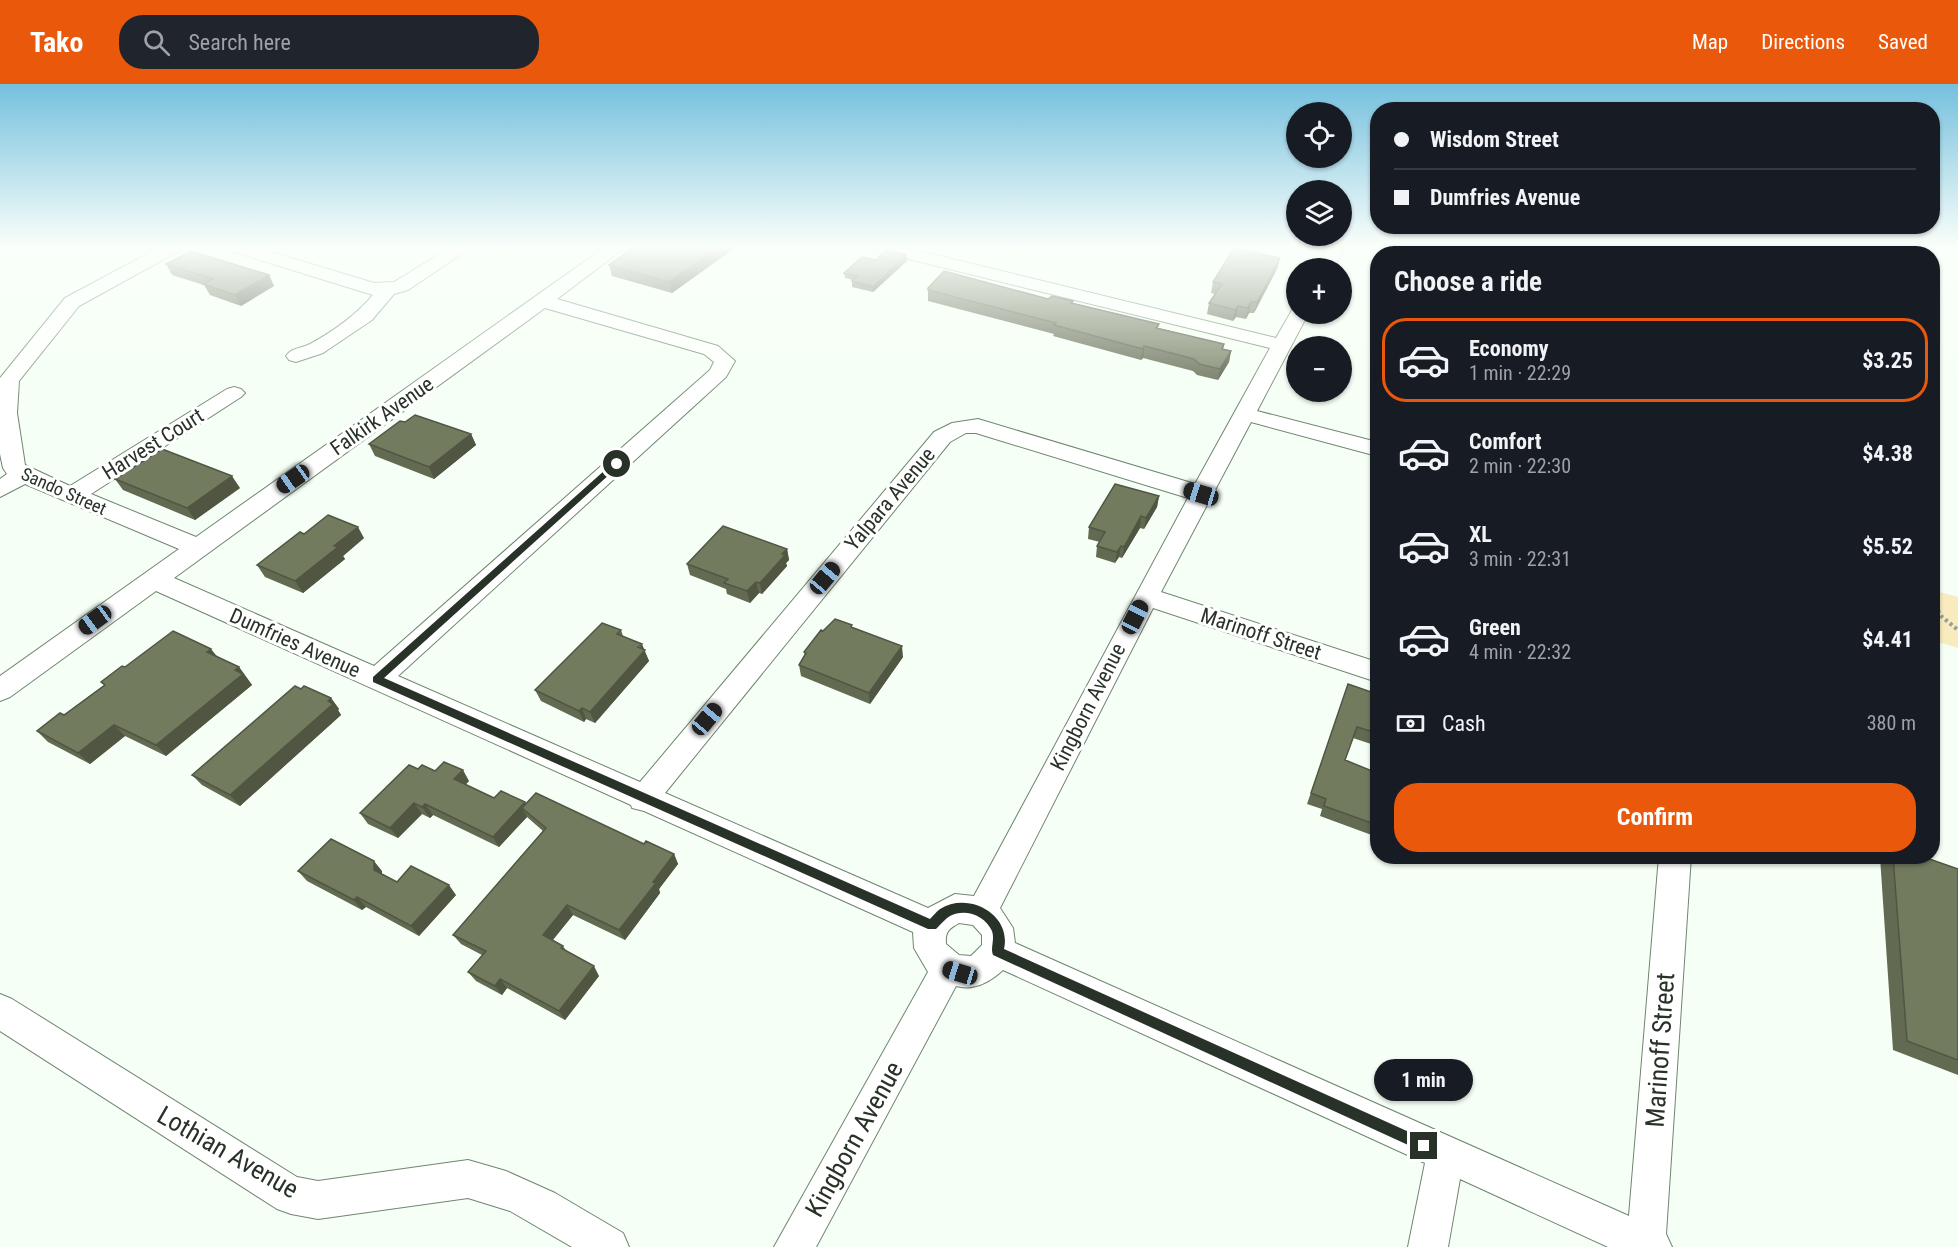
<!DOCTYPE html>
<meta charset="utf-8">
<style>
body{margin:0;font-family:"Roboto Condensed",sans-serif;background:#20242c;color:#f1f3f6;height:100vh;display:flex;flex-direction:column;font-size:22px;white-space:nowrap}
*{box-sizing:border-box;margin:0}
p{font-size:20px;color:#9ea1a6}
.icon{flex:none;width:33px;height:33px;fill:none;stroke:currentColor;stroke-width:2;stroke-linecap:round;stroke-linejoin:round}
.map{position:relative;flex:1;overflow:hidden}
.drawer{position:absolute;left:1370px;top:162px;width:570px;height:618px;display:flex;flex-direction:column;background:#171b24;border-radius:24px;box-shadow:0 2px 4px #0004}
.drawer>*{flex:none}
.banner{position:absolute;left:1370px;top:18px;width:570px;height:132px;border-radius:24px;box-shadow:0 2px 4px #0004;display:grid;align-content:center;height:132px;padding:0 24px;background:#171b24}
.fabs{position:absolute;left:1286px;top:18px;display:grid;gap:12px}
.fabs a{display:grid;place-items:center;width:66px;height:66px;border-radius:50%;background:#171b24;box-shadow:0 2px 4px #0004;font-size:30px}
.end{position:absolute;width:27px;height:27px;margin:-14px;border:8px solid #293228;background:#fff;box-shadow:0 0 0 3px #fff}
.from{border-radius:50%}
.bubble{position:absolute;height:42px;border-radius:21px;background:#171b24;box-shadow:0 2px 4px #0004;font-size:20px;font-weight:700;line-height:42px;text-align:center}
.car{position:absolute;width:18px;height:36px;margin:-18px -9px;border-radius:8px;box-shadow:0 0 4px 2px #0007;background:linear-gradient(#222 24%,#8ab4d8 0 40%,#222 0 76%,#8ab4d8 0 86%,#222 0)}
.banner b{display:flex;align-items:center;gap:21px;height:57px;font-size:22px}
.banner b+b{border-top:2px solid #363941}
.banner i{width:15px;height:15px;background:#f1f3f6}
ul{padding:0;list-style:none}
li{display:flex;align-items:center;gap:18px;height:84px;margin:0 12px 9px;padding:0 12px;border:3px solid transparent;border-radius:24px}
li div{flex:1}
li b{display:block;font-size:22px}
li em{font-style:normal;font-weight:700}
li.selected{border-color:#ea580c}
li>.icon{width:54px;height:54px;stroke-width:1.5}
h2{padding:0 24px;font-size:27px;line-height:72px}
.pay{display:flex;align-items:center;gap:15px;height:66px;padding:0 24px;font-size:22px}
.pay p{margin-inline-start:auto}
.button{display:flex;gap:12px;margin-top:auto;padding:12px 24px}
.button a{flex:1;height:69px;border-radius:24px;background:#ea580c;color:#fff;font-size:24px;font-weight:700;line-height:69px;text-align:center}
header{display:flex;align-items:center;gap:36px;box-sizing:border-box;height:84px;padding:0 30px;background:#ea580c;color:#fff}
header strong{font-size:28px}
nav{display:flex;gap:33px;margin-inline-start:auto;font-size:21px}
.search{width:420px;height:54px;background:#20242c;display:flex;align-items:center;gap:15px;box-sizing:border-box;padding:0 21px;border-radius:24px;color:#9ea1a6;font-size:22px}
.map>svg:first-child{display:block}
.green{fill:#f8ebbd}
.lines{fill:none;stroke-linecap:round;stroke-linejoin:round}
.minor-casing{stroke:#70866f;stroke-width:2}
.path{stroke:#959f95;stroke-width:4;stroke-dasharray:3 3;stroke-linecap:butt}
.minor{fill:#fff;fill-rule:evenodd}
.wall{fill:#636a52}
.shaded-wall{fill:#505642}
.building{fill:#737b5f;stroke:#505642;stroke-width:1.5}
.route{fill:#293228}
.labels{text-anchor:middle;dominant-baseline:central;stroke-width:6;stroke-linejoin:round;paint-order:stroke}
.far-street-label{font-size:18px;fill:#293228;stroke:#fff}
.street-label{font-size:21px;fill:#293228;stroke:#fff}
.near-street-label{font-size:26px;fill:#293228;stroke:#fff}
</style>
<header>
<strong>Tako</strong>
<div class="search"><svg class="icon" aria-label="search" viewBox="0 0 24 24"><circle cx="10" cy="10" r="6"/><path d="M15 15l6 6"/></svg>Search here</div>
<nav><a>Map</a><a>Directions</a><a>Saved</a></nav>
</header>
<div class="map">
<svg width="1958" height="1163" viewBox="0 0 1958 1163">
<rect width="100%" height="100%" fill="#f5fff5"/>
<!-- green -->
<path class="green" d="M1932,506L1958,513V564L1932,556Z"/>
<g class="lines">
<defs>
<path id="minor" d="M160,163H182L179,167L79,222L19,297L17,329L25,381L70,402L227,305L234,303L241,305L245,309L241,313L91,410L196,453L605,163H626L557,215L718,262L735,277L726,293L398,592L640,698L934,348L952,339L978,335L1195,400L1270,264L876,167L873,163H903L1276,254L1292,226L1296,225V230H1308L1257,327L1377,358V372L1251,338L1161,508L1377,578V598L1153,524L1000,824L1013,844L1015,859L1629,1132L1659,772H1691L1666,1150L1672,1163H1608L1460,1095L1448,1163H1408L1425,1079L1003,886C990,898 974,907 956,902L816,1163H774L928,888L914,864L913,848L644,727L632,724L631,721L156,507L10,613L0,617V592L179,465L25,400L0,413V395L7,390L3,384L0,370V294L65,214ZM545,224L704,270L714,278L710,286L374,582L174,494ZM966,349H976L1188,414L974,812L955,810L928,824L665,709L950,358ZM959,839L973,841L982,851V861L971,872L959,871L946,860C945,847 949,845 959,839Z
M228,163H255L374,199L394,198L451,163H472L408,206L394,210L372,236L323,269L296,278L289,276L286,272C291,264 302,264 310,260C334,247 356,231 373,211L231,167Z
M1327,163H1345L1333,184H1315Z
M1501,163H1534L1548,166L1551,170H1515L1504,167Z
M1875,163H1893L1894,170H1876Z
M0,910L12,915L297,1093L318,1097L468,1076L506,1087L555,1109L623,1149L629,1163H572L510,1127L468,1114L318,1135L291,1130L277,1125L0,947Z"/>
</defs>
<!-- minor casing -->
<use href="#minor" class="minor-casing"/>
<!-- path -->
<path class="path" d="M1935,521L1941,532L1958,546"/>
<!-- minor -->
<use href="#minor" class="minor"/>
</g>
<!-- wall -->
<path class="wall" d="M634,163H732V166L672,209L612,192L609,181Z
M906,171L907,177L873,208L852,203V197L853,196L845,194L844,189L876,176Z
M1280,174L1277,185L1254,229H1249L1246,235L1236,233L1233,237L1207,230L1209,219L1215,210L1211,209L1213,198Z
M166,180L269,191L274,202L241,222L210,211L204,201L172,191Z
M928,204L1073,217V219L1159,240L1158,244L1224,260L1223,265L1231,267L1229,278L1218,296L1197,291L1193,287L1143,274L1141,276L1053,252L1054,250L928,217Z
M405,338L471,350L476,361L434,395L375,372L369,360Z
M115,395L240,404L195,436L123,406Z
M1159,412L1157,423L1144,445L1140,444L1122,474L1119,473L1115,479L1096,473L1097,462L1100,458L1088,455L1089,443Z
M304,450L364,454L343,472L345,475L303,509L265,493L257,481Z
M787,465L789,476L786,479L787,482L762,510L759,509L750,519L727,510L726,505L690,491L687,480Z
M852,544L903,573L870,620L801,592L799,581L805,571L804,568L823,547Z
M621,546L623,552L644,566L649,577L595,639L586,635L584,638L541,617L535,606Z
M217,573L239,583L252,601L166,672L125,652L90,680L48,658L37,647L64,631L104,601L101,598L125,583Z
M1348,600L1377,610V662L1353,654L1345,676L1377,689V753L1320,732L1322,725L1307,720Z
M301,605L331,614L339,625L338,626L341,631L240,722L202,701L192,691Z
M418,685L435,687L469,697L465,701L494,714L525,718L526,720L674,770L678,780L659,805L660,809L625,856L573,831L552,856L563,862L567,868L599,892L565,936L507,904L502,911L476,897L468,888L482,871L461,860L453,851L543,747L527,733L499,763L433,731L430,734L422,730L398,754L368,740L360,729Z
M1881,772H1921L1958,785V991L1893,966L1880,773Z
M298,787H382V790L397,798L456,811L419,852L366,823L362,826L307,797Z"/>
<!-- shaded-wall -->
<path class="shaded-wall" d="M719,163H732V166L672,209L669,198Z
M906,171L907,177L873,208V203Z
M1280,174L1277,185L1254,229L1257,218Z
M269,191L274,202L241,222L235,211Z
M1251,218L1249,229L1246,235L1248,224Z
M1238,222L1236,233L1233,237L1235,226Z
M1144,262L1143,274L1141,276L1143,265Z
M1231,267L1229,278L1218,296L1220,285Z
M471,350L476,361L434,395L429,383Z
M232,392L240,404L195,436L187,424Z
M1159,412L1157,423L1144,445L1146,434Z
M1141,432L1140,444L1122,474L1124,463Z
M358,443L364,454L343,472L345,475L303,509L295,497L334,462Z
M1121,462L1119,473L1115,479L1117,468Z
M787,465L789,476L786,479L787,482L762,510L760,499Z
M756,498L759,509L750,519L747,507Z
M642,560L649,577L595,639L590,628Z
M902,562L903,573L870,620L869,609Z
M211,565L220,576L207,568Z
M239,583L252,601L166,672L156,661Z
M331,614L339,625L338,626L341,631L240,722L230,711Z
M582,624L586,635L584,638L579,627Z
M114,641L125,652L90,680L78,669Z
M463,686L469,697L460,706L454,695Z
M525,718L531,729L522,724L527,733L499,763L493,753Z
M414,719L422,730L398,754L390,744Z
M425,720L433,731L430,734L422,723Z
M674,770L678,780L659,805L660,809L625,856L619,846L653,798Z
M374,777L382,787V796L374,786Z
M449,801L456,811L419,852L411,842Z
M357,813L366,823L362,826L354,816Z
M567,821L573,831L549,861L543,851Z
M594,882L599,892L565,936L559,927Z
M500,895L507,904L502,911L495,902Z"/>
<!-- building -->
<path class="building" d="M634,163H719L669,198L609,181Z
M1405,163H1455L1452,170H1402Z
M1525,163H1556L1554,170H1523Z
M1234,164L1280,174L1257,218H1251L1248,224L1238,222L1235,226L1209,219L1222,200L1213,198Z
M886,166L906,171L873,203L852,197L857,192L844,189L862,173L876,176Z
M191,167L269,191L235,211L203,200L213,195L166,180Z
M944,187L1048,215L1052,212L1073,217L1071,219L1159,240L1156,244L1224,260L1222,265L1231,267L1220,285L1199,280L1194,275L1144,262L1143,265L1054,241L1056,239L928,206V204Z
M415,331L471,350L429,383L369,360L400,337L405,338Z
M162,365L232,392L187,424L115,395Z
M1115,400L1159,412L1146,434L1141,432L1124,463L1121,462L1117,468L1097,462L1105,448L1089,443Z
M328,431L358,443L334,462L338,463L295,497L257,481L300,448L304,450Z
M723,442L787,465L782,470L785,471L760,499L756,498L747,507L724,499L728,495L687,480Z
M835,535L852,541L851,543L902,562L869,609L799,581L806,569L804,568L821,546L823,547Z
M602,539L621,546L617,550L642,560L638,563L645,566L590,628L582,624L579,627L535,606Z
M173,547L211,565L207,568L239,583L235,586L243,590L156,661L114,641L78,669L37,647L60,629L64,631L105,601L101,598L122,582L125,583Z
M1348,600L1377,610V649L1357,643L1345,676L1377,689V741L1324,722L1326,715L1311,709Z
M295,602L301,605L304,602L331,614L328,617L333,620L230,711L192,691Z
M444,678L463,686L454,695L494,714L501,707L525,718L493,753L425,720L422,723L414,719L390,744L360,729L409,681L418,685L422,681L435,687Z
M536,709L644,760L646,757L674,770L653,798L656,799L619,846L567,821L543,851L563,862L561,864L594,882L559,927L500,895L495,902L468,888L486,867L453,851L546,744L522,724Z
M331,755L374,777V786L397,798L411,782L449,801L411,842L357,813L354,816L298,787Z
M1893,772H1921L1958,785V976L1907,957Z"/>
<!-- sky -->
<linearGradient id="sky" x2="0" y2="1"><stop stop-color="#75c0de"/><stop offset="0.5" stop-color="#fafffa"/><stop offset="1" stop-color="#fafffa" stop-opacity="0"/></linearGradient>
<rect width="1958" height="326" fill="url(#sky)"/>
<!-- route -->
<path class="route" d="M614,378L621,380L384,594L930,835C933,832 937,827 940,825C968,807 1012,830 1004,865L1429,1057L1431,1062L1429,1066L1424,1068L1419,1066L993,871C990,864 995,856 992,847C985,832 966,824 950,832C945,835 940,841 936,845H928L373,598V593Z"/>
<g class="labels">
<!-- far-street labels -->
<g class="far-street-label">
<text transform="translate(64 407) rotate(24)">Sando Street</text>
</g>
<!-- street labels -->
<g class="street-label">
<text transform="translate(382 332) rotate(-35)">Falkirk Avenue</text>
<text transform="translate(153 360) rotate(-32)">Harvest Court</text>
<text transform="translate(890 415) rotate(-50)">Yalpara Avenue</text>
<text transform="translate(1261 550) rotate(18)">Marinoff Street</text>
<text transform="translate(295 559) rotate(24)">Dumfries Avenue</text>
<text transform="translate(1088 623) rotate(-63)">Kingborn Avenue</text>
</g>
<!-- near-street labels -->
<g class="near-street-label">
<text transform="translate(1660 966) rotate(-86)">Marinoff Street</text>
<text transform="translate(854 1055) rotate(-61)">Kingborn Avenue</text>
<text transform="translate(228 1068) rotate(30)">Lothian Avenue</text>
</g>
</g>
</svg>
<div class="fabs">
<a><svg class="icon" aria-label="locate" viewBox="0 0 24 24"><circle cx="12" cy="12" r="6"/><path d="M12 2v4M12 18v4M2 12h4M18 12h4"/></svg></a>
<a><svg class="icon" aria-label="layers" viewBox="0 0 24 24"><path d="M12 4l9 5-9 5-9-5zM3 14l9 5 9-5"/></svg></a>
<a>+</a>
<a>−</a>
</div>
<i class="end from" style="left:617px;top:380px"></i>
<i class="end" style="left:1424px;top:1062px"></i>
<div class="bubble" style="left:1374px;top:975px;width:99px">1 min</div>
<i class="car" style="left:293px;top:395px;rotate:235deg"></i>
<i class="car" style="left:1201px;top:410px;rotate:287deg"></i>
<i class="car" style="left:825px;top:494px;rotate:40deg"></i>
<i class="car" style="left:1135px;top:533px;rotate:27deg"></i>
<i class="car" style="left:95px;top:536px;rotate:234deg"></i>
<i class="car" style="left:707px;top:635px;rotate:40deg"></i>
<i class="car" style="left:960px;top:889px;rotate:287deg"></i>
<div class="banner">
<b><i class="from"></i>Wisdom Street</b>
<b><i></i>Dumfries Avenue</b>
</div>
<section class="drawer">
<h2>Choose a ride</h2>
<ul>
<li class="selected"><svg class="icon" aria-label="car" viewBox="0 0 24 24"><path d="M5 17H2v-5l4-1 3-4h7l3 4 3 1v5h-3M9 17h6M6 11h13"/><circle cx="7" cy="17" r="2"/><circle cx="17" cy="17" r="2"/></svg><div><b>Economy</b><p>1 min · 22:29</p></div><em>$3.25</em></li>
<li><svg class="icon" aria-label="car" viewBox="0 0 24 24"><path d="M5 17H2v-5l4-1 3-4h7l3 4 3 1v5h-3M9 17h6M6 11h13"/><circle cx="7" cy="17" r="2"/><circle cx="17" cy="17" r="2"/></svg><div><b>Comfort</b><p>2 min · 22:30</p></div><em>$4.38</em></li>
<li><svg class="icon" aria-label="car" viewBox="0 0 24 24"><path d="M5 17H2v-5l4-1 3-4h7l3 4 3 1v5h-3M9 17h6M6 11h13"/><circle cx="7" cy="17" r="2"/><circle cx="17" cy="17" r="2"/></svg><div><b>XL</b><p>3 min · 22:31</p></div><em>$5.52</em></li>
<li><svg class="icon" aria-label="car" viewBox="0 0 24 24"><path d="M5 17H2v-5l4-1 3-4h7l3 4 3 1v5h-3M9 17h6M6 11h13"/><circle cx="7" cy="17" r="2"/><circle cx="17" cy="17" r="2"/></svg><div><b>Green</b><p>4 min · 22:32</p></div><em>$4.41</em></li>
</ul>
<div class="pay"><svg class="icon" aria-label="cash" viewBox="0 0 24 24"><path d="M3 7h18v10H3z"/><circle cx="12" cy="12" r="2"/></svg>Cash<p>380 m</p></div>
<div class="button"><a>Confirm</a></div>
</section>
</div>
